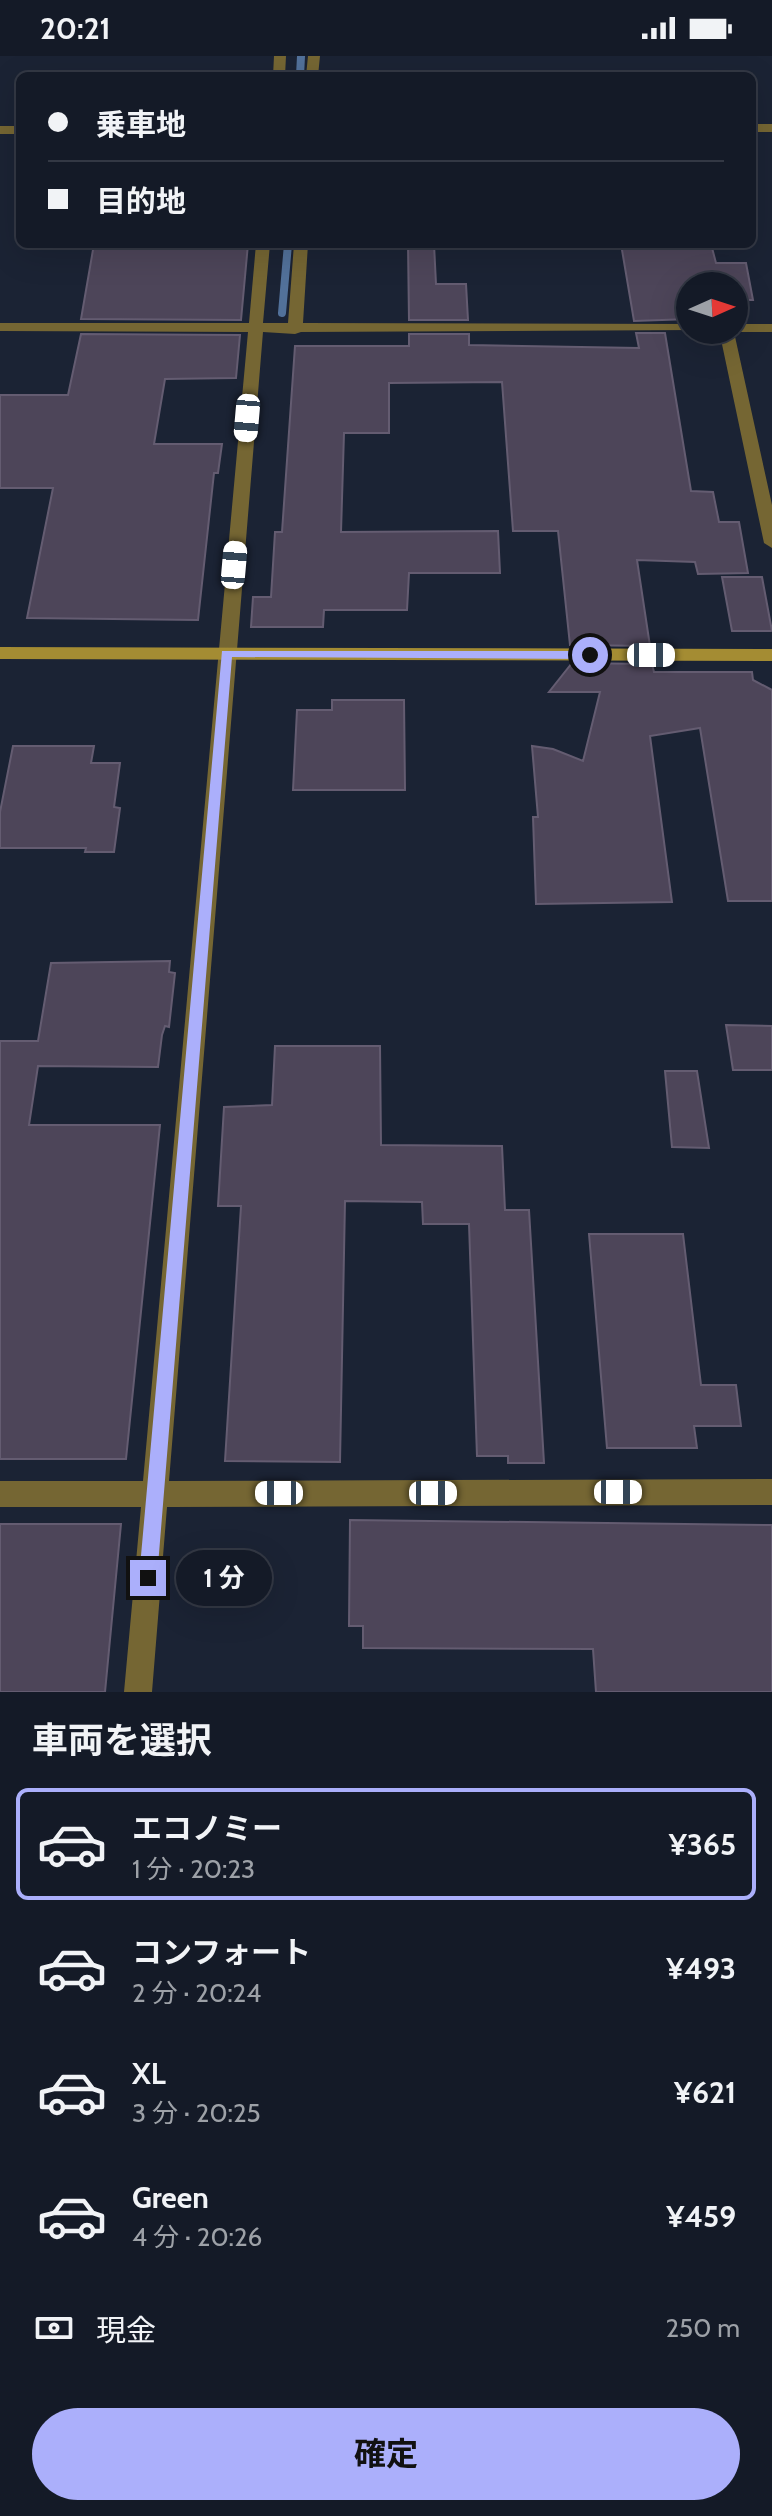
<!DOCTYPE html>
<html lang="ja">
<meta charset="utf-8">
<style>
body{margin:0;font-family:Cabin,"Noto Sans JP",sans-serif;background:#212733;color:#f1f3f6;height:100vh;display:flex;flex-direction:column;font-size:30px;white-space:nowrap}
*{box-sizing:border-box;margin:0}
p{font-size:26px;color:#9da1a7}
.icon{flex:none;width:44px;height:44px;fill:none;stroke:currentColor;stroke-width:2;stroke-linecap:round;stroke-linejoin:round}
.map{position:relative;height:1636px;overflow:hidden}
.drawer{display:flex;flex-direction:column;background:#141a27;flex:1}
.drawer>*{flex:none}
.top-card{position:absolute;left:16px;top:16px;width:740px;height:176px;border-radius:12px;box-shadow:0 8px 32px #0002,0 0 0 2px #333844;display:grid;align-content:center;height:176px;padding:0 32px;background:#141a27}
.needle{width:52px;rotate:87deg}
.controls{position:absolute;left:676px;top:216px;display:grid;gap:16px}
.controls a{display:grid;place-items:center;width:72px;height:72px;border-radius:50%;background:#141a27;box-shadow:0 8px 32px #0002,0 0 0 2px #333844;font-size:40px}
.end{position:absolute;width:36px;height:36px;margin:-18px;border:10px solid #abaffb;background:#111;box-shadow:0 0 0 4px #111}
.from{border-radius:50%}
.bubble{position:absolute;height:56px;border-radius:28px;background:#141a27;box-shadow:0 8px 32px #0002,0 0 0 2px #333844;font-size:26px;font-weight:700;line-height:56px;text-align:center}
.car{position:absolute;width:24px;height:48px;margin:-24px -12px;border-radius:10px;box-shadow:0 0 6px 2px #0007;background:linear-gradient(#fff 24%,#345 0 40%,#fff 0 76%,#345 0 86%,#fff 0)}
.top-card b{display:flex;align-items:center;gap:28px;height:76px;font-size:30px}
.top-card b+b{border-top:2px solid #333844}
.top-card i{width:20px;height:20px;background:#f1f3f6}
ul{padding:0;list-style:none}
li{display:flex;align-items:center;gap:24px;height:112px;margin:0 16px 12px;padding:0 16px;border:4px solid transparent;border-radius:12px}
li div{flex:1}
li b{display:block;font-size:30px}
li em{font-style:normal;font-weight:700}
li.active{border-color:#abaffb}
li>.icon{width:72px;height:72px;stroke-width:1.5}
h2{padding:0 32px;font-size:36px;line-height:96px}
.pay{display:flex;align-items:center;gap:20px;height:88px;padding:0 32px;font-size:30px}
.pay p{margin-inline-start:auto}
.cta{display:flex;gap:16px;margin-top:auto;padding:16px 32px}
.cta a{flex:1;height:92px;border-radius:48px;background:#abaffb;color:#111;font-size:32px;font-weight:700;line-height:92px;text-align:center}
.status{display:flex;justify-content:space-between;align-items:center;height:56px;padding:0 40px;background:#141a27;direction:ltr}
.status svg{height:22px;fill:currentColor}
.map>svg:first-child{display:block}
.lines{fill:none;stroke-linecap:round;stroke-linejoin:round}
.stream{stroke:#52719a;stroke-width:8}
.building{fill:#4d4559;stroke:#645c71;stroke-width:2}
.street{fill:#756633;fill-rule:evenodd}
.secondary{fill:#a48c33;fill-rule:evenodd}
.route{fill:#abaffb}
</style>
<div class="status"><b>20:21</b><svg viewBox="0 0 49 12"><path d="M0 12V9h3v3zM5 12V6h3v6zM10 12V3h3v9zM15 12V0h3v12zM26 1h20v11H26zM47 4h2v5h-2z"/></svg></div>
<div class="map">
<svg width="772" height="1636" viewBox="0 0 772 1636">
<rect width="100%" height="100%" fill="#1b2334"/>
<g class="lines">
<!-- stream -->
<path class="stream" d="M300,20L301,0
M282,257L288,188"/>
</g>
<!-- building -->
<path class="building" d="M94,188H248L241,264L81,263Z
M408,188H434L436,228H466L468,264H409Z
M621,188H711L716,207H746L753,244H734V230H690V244H686L690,263L634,265Z
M636,277H665L691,435L713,436L719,466H739L748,517L698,518L695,506L637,504L650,590L570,589L558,475H513L502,326L389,327V377H344L341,476L498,475L500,517H409L407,554H324L323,571H251L253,541H271L275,476H282L295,290H409V278H469V289L639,292Z
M81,278L240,279L236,322L165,323L154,388H222L218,417H214L198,564L27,562L53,432H0V339H68Z
M722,521H762L772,575H732Z
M652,608L654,616H752L753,624L772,634V845H728L700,672L650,680L672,846L536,848L533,761H538L532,690L553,693L583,705L600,636H549L572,607Z
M332,644H404L405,734H293L297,654H332Z
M13,690H94L91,707H120L114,751L120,752L114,796H85L86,792H0V756Z
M170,905L169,916L175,917L169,971L165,970L162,979L158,1011L38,1010L29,1069H160L126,1403H0V985H38L51,907Z
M726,969L772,970V1014H733Z
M275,990H380L381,1089L502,1090L505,1154H529L544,1407H508V1400H477L469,1168H423L422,1146L345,1145L340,1406L225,1405L241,1150H218L224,1051L272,1049Z
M665,1015H697L709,1092L672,1091Z
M589,1178H683L701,1329H736L741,1370H694L697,1392H607Z
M350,1464L772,1469V1636H596L593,1593L363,1592V1570H349Z
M0,1468H121L105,1636H0Z"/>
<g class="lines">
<!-- street -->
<path class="street" d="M274,0H286L285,20H273Z
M308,0H320L318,20H306Z
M752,68H772V76H752Z
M0,70H20V78H0Z
M256,188H270L263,267H288L294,188H308L303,267L690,268V274H696L301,276L295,278L263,276L169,1425L772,1423V1449L167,1451L152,1636H124L141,1451H0V1425H143L248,276L0,275V267H249Z
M734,268H772V276H734L772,449V492L764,487L719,274H734Z"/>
<!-- secondary -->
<path class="secondary" d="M0,591L772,593V605L0,603Z"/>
</g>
<!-- route -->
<path class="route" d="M222,595H590L596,599L590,603L232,601L157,1522L148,1531L139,1522Z"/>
</svg>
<div class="controls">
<a><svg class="needle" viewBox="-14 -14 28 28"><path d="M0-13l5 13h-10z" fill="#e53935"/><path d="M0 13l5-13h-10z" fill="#9da1a7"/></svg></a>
</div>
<i class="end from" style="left:590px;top:599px"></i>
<i class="end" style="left:148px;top:1522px"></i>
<div class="bubble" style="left:176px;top:1494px;width:96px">1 分</div>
<i class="car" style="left:247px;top:362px;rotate:185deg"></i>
<i class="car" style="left:234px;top:509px;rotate:5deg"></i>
<i class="car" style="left:651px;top:599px;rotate:90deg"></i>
<i class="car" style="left:618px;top:1436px;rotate:90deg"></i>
<i class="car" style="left:279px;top:1437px;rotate:270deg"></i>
<i class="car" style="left:433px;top:1437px;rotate:90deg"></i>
<div class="top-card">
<b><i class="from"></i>乗車地</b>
<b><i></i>目的地</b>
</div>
</div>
<section class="drawer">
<h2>車両を選択</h2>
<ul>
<li class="active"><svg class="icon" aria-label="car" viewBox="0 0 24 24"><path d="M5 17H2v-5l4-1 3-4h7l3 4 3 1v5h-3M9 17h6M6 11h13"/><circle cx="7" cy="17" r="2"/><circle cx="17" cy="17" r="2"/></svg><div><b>エコノミー</b><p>1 分 · 20:23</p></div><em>¥365</em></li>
<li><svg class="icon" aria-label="car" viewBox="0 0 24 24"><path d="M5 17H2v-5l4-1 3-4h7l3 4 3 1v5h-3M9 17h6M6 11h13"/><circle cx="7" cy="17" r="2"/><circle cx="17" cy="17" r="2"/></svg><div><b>コンフォート</b><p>2 分 · 20:24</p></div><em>¥493</em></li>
<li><svg class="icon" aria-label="car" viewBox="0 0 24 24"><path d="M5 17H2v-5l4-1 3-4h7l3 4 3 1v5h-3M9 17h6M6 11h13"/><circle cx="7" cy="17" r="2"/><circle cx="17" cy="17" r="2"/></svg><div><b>XL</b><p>3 分 · 20:25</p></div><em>¥621</em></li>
<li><svg class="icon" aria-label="car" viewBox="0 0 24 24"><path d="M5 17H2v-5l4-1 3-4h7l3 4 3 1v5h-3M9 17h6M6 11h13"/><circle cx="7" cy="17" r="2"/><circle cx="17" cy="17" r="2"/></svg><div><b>Green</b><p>4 分 · 20:26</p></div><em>¥459</em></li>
</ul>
<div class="pay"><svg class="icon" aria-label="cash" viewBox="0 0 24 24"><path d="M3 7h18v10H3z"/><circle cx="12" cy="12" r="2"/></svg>現金<p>250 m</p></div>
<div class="cta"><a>確定</a></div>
</section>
